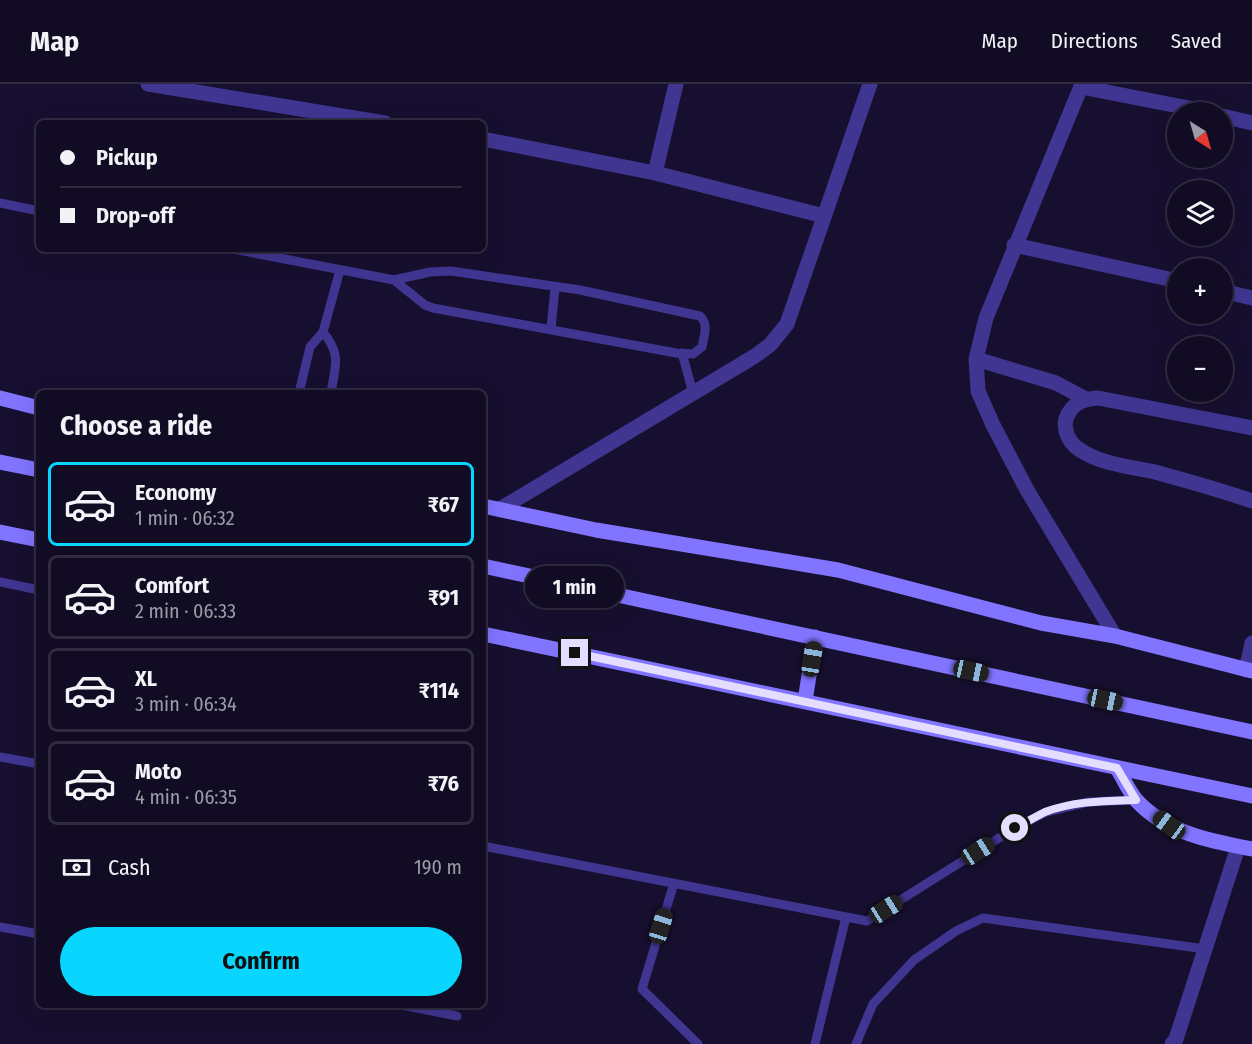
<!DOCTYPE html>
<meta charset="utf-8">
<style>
body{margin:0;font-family:"Fira Sans Condensed",sans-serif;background:#1a142b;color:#f1f3f6;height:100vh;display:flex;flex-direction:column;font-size:22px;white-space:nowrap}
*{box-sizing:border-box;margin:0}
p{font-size:20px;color:#9c9ba6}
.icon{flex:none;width:33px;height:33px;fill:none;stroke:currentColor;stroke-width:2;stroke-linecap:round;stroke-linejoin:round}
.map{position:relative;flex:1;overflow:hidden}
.panel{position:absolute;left:36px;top:306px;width:450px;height:618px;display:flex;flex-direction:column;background:#110b23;border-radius:9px;box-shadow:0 6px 24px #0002,0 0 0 2px #302b41}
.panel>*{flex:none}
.banner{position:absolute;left:36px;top:36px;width:450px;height:132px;border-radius:9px;box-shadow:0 6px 24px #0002,0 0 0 2px #302b41;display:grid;align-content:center;height:132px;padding:0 24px;background:#110b23}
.needle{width:39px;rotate:143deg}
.tools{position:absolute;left:1167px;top:18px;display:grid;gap:12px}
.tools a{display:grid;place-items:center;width:66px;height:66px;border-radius:50%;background:#110b23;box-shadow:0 6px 24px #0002,0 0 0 2px #302b41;font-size:30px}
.end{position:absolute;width:27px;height:27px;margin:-14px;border:8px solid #e4ddff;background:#111;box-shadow:0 0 0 3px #111}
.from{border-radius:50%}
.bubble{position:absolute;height:42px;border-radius:21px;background:#110b23;box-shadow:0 6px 24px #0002,0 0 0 2px #302b41;font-size:20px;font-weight:700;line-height:42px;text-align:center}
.car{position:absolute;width:18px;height:36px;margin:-18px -9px;border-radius:8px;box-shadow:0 0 4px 2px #0007;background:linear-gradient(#222 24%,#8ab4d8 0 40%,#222 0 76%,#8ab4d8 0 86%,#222 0)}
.banner b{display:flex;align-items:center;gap:21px;height:57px;font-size:22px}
.banner b+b{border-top:2px solid #302b41}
.banner i{width:15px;height:15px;background:#f1f3f6}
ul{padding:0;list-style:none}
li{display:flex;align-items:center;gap:18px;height:84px;margin:0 12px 9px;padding:0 12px;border:3px solid #302b41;border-radius:9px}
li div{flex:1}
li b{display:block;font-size:22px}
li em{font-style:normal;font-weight:700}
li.current{border-color:#09d6ff}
li>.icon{width:54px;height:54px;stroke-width:1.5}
h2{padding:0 24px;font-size:27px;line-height:72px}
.pay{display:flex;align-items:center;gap:15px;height:66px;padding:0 24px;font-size:22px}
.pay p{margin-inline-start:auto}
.button{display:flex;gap:12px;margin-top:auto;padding:12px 24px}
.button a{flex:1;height:69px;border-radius:36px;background:#09d6ff;color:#111;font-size:24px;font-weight:700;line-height:69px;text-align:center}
header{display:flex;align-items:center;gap:36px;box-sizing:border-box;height:84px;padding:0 30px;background:#110b23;border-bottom:2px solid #302b41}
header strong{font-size:28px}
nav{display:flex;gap:33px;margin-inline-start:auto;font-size:21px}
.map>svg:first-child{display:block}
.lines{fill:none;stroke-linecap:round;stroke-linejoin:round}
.lane{stroke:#403692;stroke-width:9}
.street{stroke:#403692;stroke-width:15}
.secondary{stroke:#8174ff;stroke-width:15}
.route{stroke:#e4ddff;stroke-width:8}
</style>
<header>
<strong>Map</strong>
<nav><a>Map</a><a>Directions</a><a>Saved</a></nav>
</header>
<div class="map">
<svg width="1252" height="960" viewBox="0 0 1252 960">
<rect width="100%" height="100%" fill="#170f2f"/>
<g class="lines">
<!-- lane -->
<path class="lane" d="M0,119L39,127
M233,165L394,196L430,188L451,187L580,206L700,232C709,240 704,252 702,263L693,270L676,269L433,224L425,221L394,196
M551,245L555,203
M323,248C342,271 335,282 331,309
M682,269L693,309
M299,309L310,263L323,248L340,186
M0,498L39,506
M0,673L39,680
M483,762L867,837L1015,744L1046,728L1088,718L1135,716
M674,799L642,905L698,960
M0,843L39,850
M402,921L457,932
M815,960L846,833
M856,960L873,920L914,876L956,847L983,834L1205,865"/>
<!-- street -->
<path class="street" d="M148,0L385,39
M1082,0L986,234L976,275L978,307L993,341L1027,406L1115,552
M1081,3L1209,28
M1222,32L1252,39
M483,55L655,89L824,132
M655,89L676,0
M1014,161L1178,197
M1222,207L1252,214
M976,275L1056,299L1086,315
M1252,344L1098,314C1086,315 1077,317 1070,327C1060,340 1067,358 1080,366C1101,380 1131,383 1155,388C1188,397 1220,406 1252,417
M500,425L755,272L770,261L787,240L870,0
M1246,586L1252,559
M1172,960L1176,955L1238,763"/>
<!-- secondary -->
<path class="secondary" d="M0,314L39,324
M0,378L39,386
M483,422L596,446L838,486L1041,539L1115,552L1252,587
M0,448L39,456
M483,482L1252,648
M483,550L1252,712
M805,617L815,553
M1117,684C1123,694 1129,708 1137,717C1167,749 1210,757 1252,765"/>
</g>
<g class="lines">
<!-- route -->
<path class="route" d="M575,569L1117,684L1136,716C1105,717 1074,717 1045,728C1035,733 1025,739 1015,744"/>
</g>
</svg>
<div class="tools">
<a><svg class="needle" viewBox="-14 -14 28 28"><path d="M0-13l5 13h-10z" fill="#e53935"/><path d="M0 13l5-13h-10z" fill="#9c9ba6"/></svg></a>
<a><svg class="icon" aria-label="layers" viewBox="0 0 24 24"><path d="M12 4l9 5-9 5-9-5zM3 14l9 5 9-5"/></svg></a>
<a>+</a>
<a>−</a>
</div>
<i class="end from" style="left:1015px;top:744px"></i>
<i class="end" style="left:575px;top:569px"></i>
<div class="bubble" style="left:525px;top:482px;width:99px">1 min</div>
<i class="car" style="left:812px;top:575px;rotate:9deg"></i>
<i class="car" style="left:971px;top:587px;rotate:102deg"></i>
<i class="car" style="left:1105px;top:616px;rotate:102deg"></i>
<i class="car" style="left:1169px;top:741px;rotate:306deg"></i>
<i class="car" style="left:978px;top:767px;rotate:58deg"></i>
<i class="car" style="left:886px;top:825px;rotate:58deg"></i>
<i class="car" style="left:661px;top:842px;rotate:17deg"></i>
<div class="banner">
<b><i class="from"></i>Pickup</b>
<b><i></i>Drop-off</b>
</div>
<section class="panel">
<h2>Choose a ride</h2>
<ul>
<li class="current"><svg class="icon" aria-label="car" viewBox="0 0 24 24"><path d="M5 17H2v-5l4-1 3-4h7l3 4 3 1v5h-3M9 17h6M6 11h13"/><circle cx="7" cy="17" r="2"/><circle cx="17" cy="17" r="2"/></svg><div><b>Economy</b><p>1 min · 06:32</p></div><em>₹67</em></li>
<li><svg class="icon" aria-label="car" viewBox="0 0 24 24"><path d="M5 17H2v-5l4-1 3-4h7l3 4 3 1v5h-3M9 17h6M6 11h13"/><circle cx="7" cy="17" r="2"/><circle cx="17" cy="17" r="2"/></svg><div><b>Comfort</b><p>2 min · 06:33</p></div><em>₹91</em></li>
<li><svg class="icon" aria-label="car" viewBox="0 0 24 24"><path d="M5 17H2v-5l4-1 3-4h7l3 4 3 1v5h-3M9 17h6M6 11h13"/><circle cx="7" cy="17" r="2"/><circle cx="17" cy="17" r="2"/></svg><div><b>XL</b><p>3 min · 06:34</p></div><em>₹114</em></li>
<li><svg class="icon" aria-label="car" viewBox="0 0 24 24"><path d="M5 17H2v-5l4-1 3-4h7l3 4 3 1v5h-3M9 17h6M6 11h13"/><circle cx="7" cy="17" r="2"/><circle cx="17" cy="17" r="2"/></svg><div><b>Moto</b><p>4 min · 06:35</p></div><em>₹76</em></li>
</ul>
<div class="pay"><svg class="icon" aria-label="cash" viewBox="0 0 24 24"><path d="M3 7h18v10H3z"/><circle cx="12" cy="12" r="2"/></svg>Cash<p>190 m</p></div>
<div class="button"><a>Confirm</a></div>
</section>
</div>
